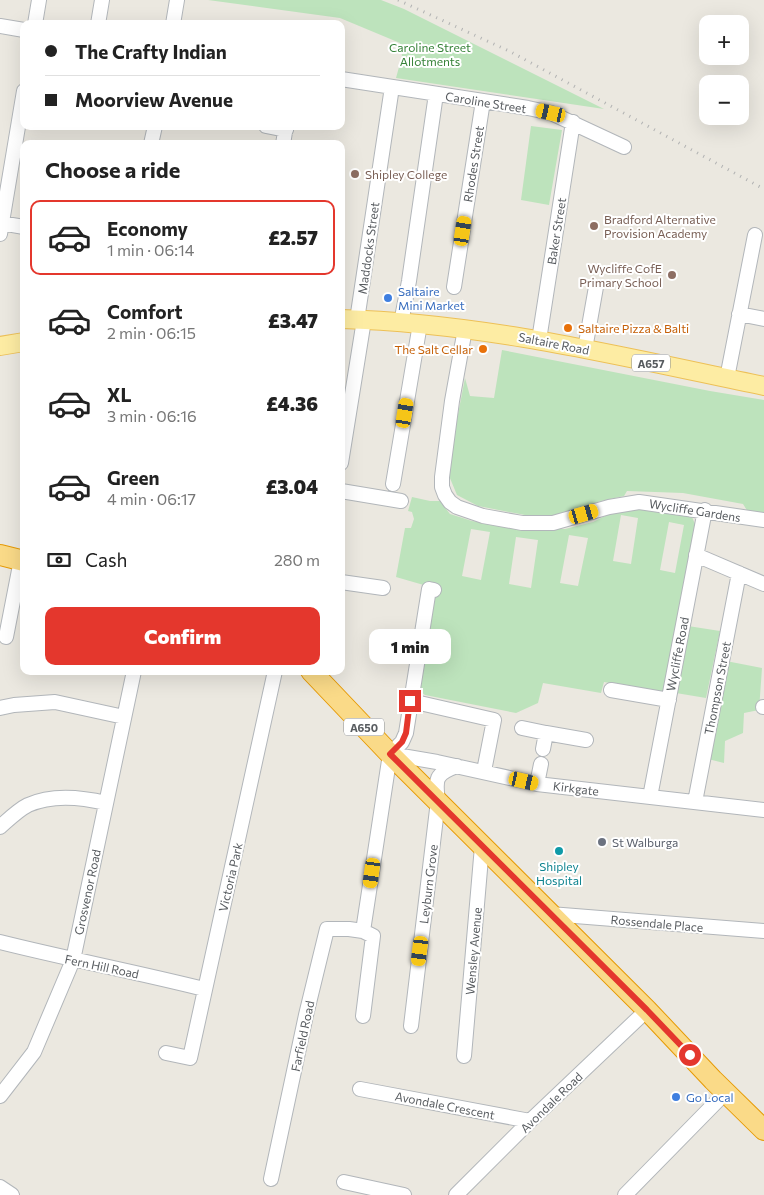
<!DOCTYPE html>
<meta charset="utf-8">
<style>
body{margin:0;font-family:Commissioner,sans-serif;background:#f2f2f2;color:#222;height:100vh;display:flex;flex-direction:column;font-size:19px;white-space:nowrap}
*{box-sizing:border-box;margin:0}
p{font-size:16px;color:#767676}
.icon{flex:none;width:28px;height:28px;fill:none;stroke:currentColor;stroke-width:2;stroke-linecap:round;stroke-linejoin:round}
.map{position:relative;flex:1;overflow:hidden}
.sheet{position:absolute;left:20px;top:140px;width:325px;height:535px;display:flex;flex-direction:column;background:#fff;border-radius:10px;box-shadow:0 5px 20px #0002}
.sheet>*{flex:none}
.guide{position:absolute;left:20px;top:20px;width:325px;height:110px;border-radius:10px;box-shadow:0 5px 20px #0002;display:grid;align-content:center;height:110px;padding:0 25px;background:#fff}
.tools{position:absolute;left:699px;top:15px;display:grid;gap:10px}
.tools a{display:grid;place-items:center;width:50px;height:50px;border-radius:10px;background:#fff;box-shadow:0 5px 20px #0002;font-size:25px}
.end{position:absolute;width:22px;height:22px;margin:-11px;border:6px solid #e4372d;background:#fff;box-shadow:0 0 0 2px #fff}
.from{border-radius:50%}
.bubble{position:absolute;height:35px;border-radius:10px;background:#fff;box-shadow:0 5px 20px #0002;font-size:16px;font-weight:800;line-height:35px;text-align:center}
.car{position:absolute;width:15px;height:30px;margin:-15px -8px;border-radius:6px;box-shadow:0 0 4px 1px #0007;background:linear-gradient(#f5c518 24%,#345 0 40%,#f5c518 0 76%,#345 0 86%,#f5c518 0)}
.guide b{display:flex;align-items:center;gap:18px;height:48px;font-size:19px}
.guide b+b{border-top:1px solid #e0e0e0}
.guide i{width:12px;height:12px;background:#222}
ul{padding:0;list-style:none}
li{display:flex;align-items:center;gap:15px;height:75px;margin:0 10px 8px;padding:0 15px;border:2px solid transparent;border-radius:10px}
li div{flex:1}
li b{display:block;font-size:19px}
li em{font-style:normal;font-weight:800}
li.current{border-color:#e4372d}
li>.icon{width:45px;height:45px;stroke-width:1.5}
h2{padding:0 25px;font-size:22px;line-height:60px}
.pay{display:flex;align-items:center;gap:12px;height:55px;padding:0 25px;font-size:19px}
.pay p{margin-inline-start:auto}
.primary-button{display:flex;gap:10px;margin-top:auto;padding:10px 25px}
.primary-button a{flex:1;height:58px;border-radius:10px;background:#e4372d;color:#fff;font-size:20px;font-weight:800;line-height:58px;text-align:center}
.map>svg:first-child{display:block}
.green{fill:#bde3bc;fill-rule:evenodd}
.lines{fill:none;stroke-linecap:round;stroke-linejoin:round}
.minor-casing{stroke:#b2b6ba;stroke-width:16}
.major-casing{stroke:#edc057;stroke-width:20}
.highway-casing{stroke:#e69a05;stroke-width:22}
.minor{stroke:#fff;stroke-width:14}
.major{stroke:#fdeca3;stroke-width:18}
.highway{stroke:#fada88;stroke-width:20}
.rail{stroke:#b1b2b2;stroke-width:3;stroke-dasharray:1 6;stroke-linecap:butt}
.route{stroke:#e4372d;stroke-width:6}
.education-dot{fill:#8d6e63;stroke:#fff;stroke-width:2}
.shop-dot{fill:#3f7fe0;stroke:#fff;stroke-width:2}
.food-dot{fill:#e8710a;stroke:#fff;stroke-width:2}
.worship-dot{fill:#6b7280;stroke:#fff;stroke-width:2}
.culture-dot{fill:#0f9aa8;stroke:#fff;stroke-width:2}
.labels{text-anchor:middle;dominant-baseline:central;stroke-width:4;stroke-linejoin:round;paint-order:stroke}
.shield{fill:#fff;stroke:#8a8d90;stroke-width:1}
.shield-label{font-size:11px;font-weight:bold;fill:#585c60}
.park-label{font-size:12px;fill:#368238;stroke:#fff}
.street-label{font-size:12px;fill:#585c60;stroke:#fff}
.education-label{font-size:12px;fill:#785e54;stroke:#fff;text-anchor:start}
.shop-label{font-size:12px;fill:#366cbe;stroke:#fff;text-anchor:start}
.food-label{font-size:12px;fill:#c56008;stroke:#fff;text-anchor:start}
.worship-label{font-size:12px;fill:#5b616d;stroke:#fff;text-anchor:start}
.culture-label{font-size:12px;fill:#0d838f;stroke:#fff}
</style>
<div class="map">
<svg width="764" height="1195" viewBox="0 0 764 1195">
<rect width="100%" height="100%" fill="#ebe8e0"/>
<!-- green -->
<path class="green" d="M208,0H381L404,9L604,109L396,78L402,56L400,43L340,18Z
M531,126L562,130L549,205L521,200Z
M502,350L710,391L764,400V516L748,512L743,504L683,493L627,491L624,496L601,501L566,513L549,516L525,515L478,506L457,495L447,471L465,378L470,396L494,398Z
M412,497L430,501H440L450,514L472,521L522,529H565L593,522L615,511L634,507L692,517L695,524L664,693L604,682L601,693L543,683L538,703L516,713L425,695L417,689L434,588L396,577L405,528H411L414,519L412,512L408,511ZM621,515L638,518L631,564L613,561ZM669,522L684,525L675,573L660,570ZM471,529L490,532L481,580L462,576ZM569,535L588,538L578,586L560,583ZM516,537L538,540L531,588L509,584Z
M688,626L720,631L706,698L676,693Z
M726,661L762,668L759,710L744,713L743,733L725,741L724,763L708,759Z"/>
<g class="lines">
<defs>
<path id="minor" d="M35,24L39,0
M98,24L102,0
M173,24L177,0
M0,26L24,30
M341,79L528,108L551,113L624,147
M266,126L286,130
M151,144L155,126
M283,144L286,126
M0,223L24,227
M0,234L24,91
M454,287L483,101
M739,314L764,319
M357,320L392,87
M401,323L409,281L436,94
M465,329L452,401L442,477V487L445,495L450,502L457,507L483,516L522,523H553L609,507L639,502L764,520
M539,340L573,122
M585,349L596,287
M727,378L755,235
M341,463L364,320
M393,484L420,324
M341,491L401,501
M696,555L764,584
M341,582L383,588
M6,637L21,560
M611,690L669,700
M411,701L494,720L484,771
M763,707H764
M0,708L14,705L55,702L124,717
M522,728L546,733L543,749
M546,733L586,740
M390,754L437,762L537,784L764,810
M390,754L402,742L406,733L429,589L434,590
M537,784L541,764
M650,797L705,510
M695,802L739,573
M0,827C9,819 18,810 28,805C52,794 81,797 106,803
M550,914L764,931
M0,942C68,959 136,972 204,989
M363,1016L373,936L363,931L390,754
M411,1026L438,801C435,779 435,774 457,766
M166,1053L190,1058L275,671
M464,1056L482,846
M360,1089L530,1121
M0,1096L34,1052L73,960L134,671
M271,1179L306,1015L327,929H349L363,931
M344,1182L404,1195
M0,1187L12,1195
M456,1195L530,1121L647,1010
M625,1195L726,1092"/>
<path id="major" d="M341,319C485,323 624,357 764,386
M0,346L24,342"/>
<path id="highway" d="M0,555L24,561
M311,671L390,754L647,1010L713,1080L764,1130"/>
</defs>
<!-- minor casing -->
<use href="#minor" class="minor-casing"/>
<!-- major casing -->
<use href="#major" class="major-casing"/>
<!-- highway casing -->
<use href="#highway" class="highway-casing"/>
<!-- minor -->
<use href="#minor" class="minor"/>
<!-- major -->
<use href="#major" class="major"/>
<!-- highway -->
<use href="#highway" class="highway"/>
<!-- rail -->
<path class="rail" d="M398,0L509,51L764,189"/>
</g>
<g class="lines">
<!-- route -->
<path class="route" d="M410,701L406,733L402,742L390,754L647,1010L690,1055"/>
</g>
<!-- markers -->
<g class="education-dot">
<circle cx="355" cy="174" r="5"/>
<circle cx="594" cy="226" r="5"/>
<circle cx="672" cy="275" r="5"/>
</g>
<g class="shop-dot">
<circle cx="388" cy="298" r="5"/>
<circle cx="676" cy="1097" r="5"/>
</g>
<g class="food-dot">
<circle cx="568" cy="328" r="5"/>
<circle cx="483" cy="349" r="5"/>
</g>
<circle class="worship-dot" cx="602" cy="842" r="5"/>
<circle class="culture-dot" cx="559" cy="851" r="5"/>
<g class="labels">
<!-- shield labels -->
<g class="shield">
<rect x="632" y="354.5" width="38" height="17" rx="4"/>
<rect x="344" y="718.5" width="40" height="17" rx="4"/>
</g>
<g class="shield-label">
<text x="651" y="363">A657</text>
<text x="364" y="727">A650</text>
</g>
<!-- park labels -->
<g class="park-label">
<text x="430" y="47">Caroline Street<tspan x="430" dy="14">Allotments</tspan></text>
</g>
<!-- street labels -->
<g class="street-label">
<text transform="translate(486 102) rotate(9)">Caroline Street</text>
<text transform="translate(473 164) rotate(-81)">Rhodes Street</text>
<text transform="translate(556 231) rotate(-81)">Baker Street</text>
<text transform="translate(368 248) rotate(-82)">Maddocks Street</text>
<text transform="translate(554 343) rotate(11)">Saltaire Road</text>
<text transform="translate(695 510) rotate(9)">Wycliffe Gardens</text>
<text transform="translate(677 654) rotate(-79)">Wycliffe Road</text>
<text transform="translate(717 688) rotate(-79)">Thompson Street</text>
<text transform="translate(576 788) rotate(7)">Kirkgate</text>
<text transform="translate(230 877) rotate(-77)">Victoria Park</text>
<text transform="translate(428 884) rotate(-83)">Leyburn Grove</text>
<text transform="translate(87 892) rotate(-78)">Grosvenor Road</text>
<text transform="translate(657 923) rotate(5)">Rossendale Place</text>
<text transform="translate(473 951) rotate(-85)">Wensley Avenue</text>
<text transform="translate(102 966) rotate(12)">Fern Hill Road</text>
<text transform="translate(302 1036) rotate(-78)">Farfield Road</text>
<text transform="translate(551 1102) rotate(-44)">Avondale Road</text>
<text transform="translate(445 1105) rotate(11)">Avondale Crescent</text>
</g>
<!-- education labels -->
<g class="education-label">
<text x="365" y="174">Shipley College</text>
<text x="604" y="219">Bradford Alternative<tspan x="604" dy="14">Provision Academy</tspan></text>
<text x="662" y="268" text-anchor="end">Wycliffe CofE<tspan x="662" dy="14">Primary School</tspan></text>
</g>
<!-- shop labels -->
<g class="shop-label">
<text x="398" y="291">Saltaire<tspan x="398" dy="14">Mini Market</tspan></text>
<text x="686" y="1097">Go Local</text>
</g>
<!-- food labels -->
<g class="food-label">
<text x="578" y="328">Saltaire Pizza &amp; Balti</text>
<text x="473" y="349" text-anchor="end">The Salt Cellar</text>
</g>
<!-- worship labels -->
<g class="worship-label">
<text x="612" y="842">St Walburga</text>
</g>
<!-- culture labels -->
<g class="culture-label">
<text x="559" y="866">Shipley<tspan x="559" dy="14">Hospital</tspan></text>
</g>
</g>
</svg>
<div class="tools">
<a>+</a>
<a>−</a>
</div>
<i class="end from" style="left:690px;top:1055px"></i>
<i class="end" style="left:410px;top:701px"></i>
<div class="bubble" style="left:369px;top:629px;width:82px">1 min</div>
<i class="car" style="left:551px;top:113px;rotate:283deg"></i>
<i class="car" style="left:463px;top:231px;rotate:9deg"></i>
<i class="car" style="left:405px;top:413px;rotate:9deg"></i>
<i class="car" style="left:584px;top:514px;rotate:74deg"></i>
<i class="car" style="left:524px;top:781px;rotate:103deg"></i>
<i class="car" style="left:372px;top:873px;rotate:188deg"></i>
<i class="car" style="left:420px;top:951px;rotate:187deg"></i>
<div class="guide">
<b><i class="from"></i>The Crafty Indian</b>
<b><i></i>Moorview Avenue</b>
</div>
<section class="sheet">
<h2>Choose a ride</h2>
<ul>
<li class="current"><svg class="icon" aria-label="car" viewBox="0 0 24 24"><path d="M5 17H2v-5l4-1 3-4h7l3 4 3 1v5h-3M9 17h6M6 11h13"/><circle cx="7" cy="17" r="2"/><circle cx="17" cy="17" r="2"/></svg><div><b>Economy</b><p>1 min · 06:14</p></div><em>£2.57</em></li>
<li><svg class="icon" aria-label="car" viewBox="0 0 24 24"><path d="M5 17H2v-5l4-1 3-4h7l3 4 3 1v5h-3M9 17h6M6 11h13"/><circle cx="7" cy="17" r="2"/><circle cx="17" cy="17" r="2"/></svg><div><b>Comfort</b><p>2 min · 06:15</p></div><em>£3.47</em></li>
<li><svg class="icon" aria-label="car" viewBox="0 0 24 24"><path d="M5 17H2v-5l4-1 3-4h7l3 4 3 1v5h-3M9 17h6M6 11h13"/><circle cx="7" cy="17" r="2"/><circle cx="17" cy="17" r="2"/></svg><div><b>XL</b><p>3 min · 06:16</p></div><em>£4.36</em></li>
<li><svg class="icon" aria-label="car" viewBox="0 0 24 24"><path d="M5 17H2v-5l4-1 3-4h7l3 4 3 1v5h-3M9 17h6M6 11h13"/><circle cx="7" cy="17" r="2"/><circle cx="17" cy="17" r="2"/></svg><div><b>Green</b><p>4 min · 06:17</p></div><em>£3.04</em></li>
</ul>
<div class="pay"><svg class="icon" aria-label="cash" viewBox="0 0 24 24"><path d="M3 7h18v10H3z"/><circle cx="12" cy="12" r="2"/></svg>Cash<p>280 m</p></div>
<div class="primary-button"><a>Confirm</a></div>
</section>
</div>
